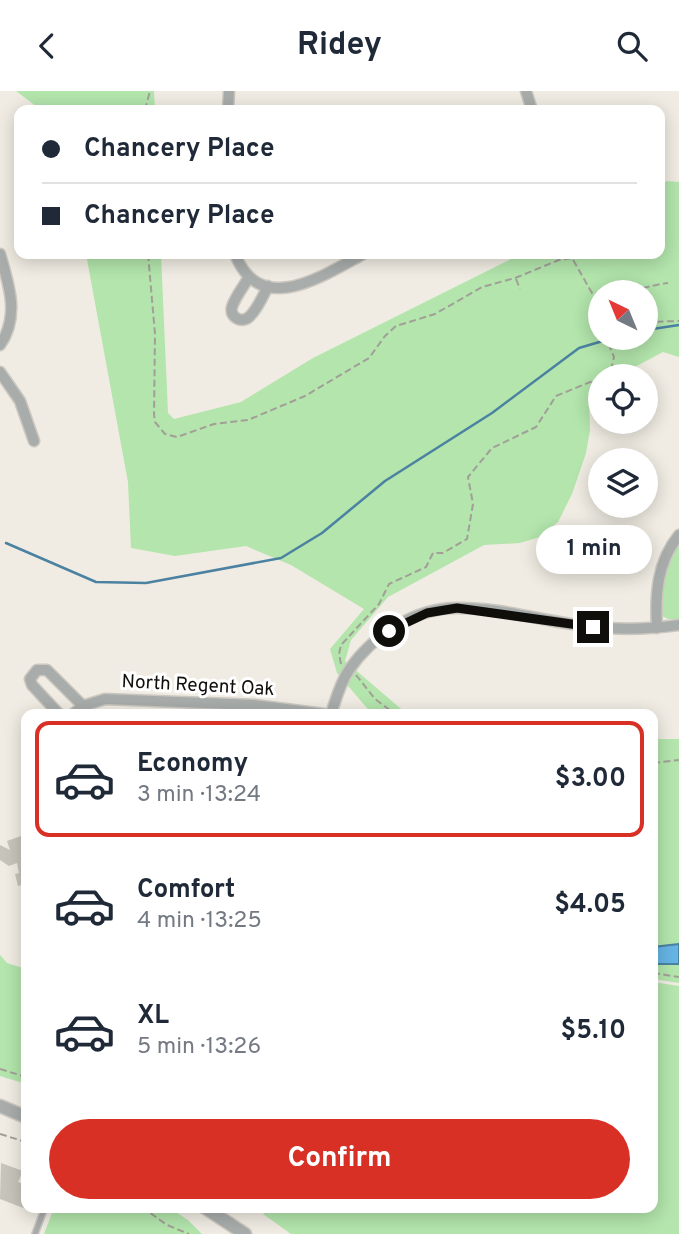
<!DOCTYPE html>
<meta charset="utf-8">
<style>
body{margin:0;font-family:Overpass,sans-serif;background:#f6f6f7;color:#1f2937;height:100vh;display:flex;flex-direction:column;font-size:26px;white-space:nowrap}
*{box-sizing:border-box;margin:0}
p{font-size:23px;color:#747a83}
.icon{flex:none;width:38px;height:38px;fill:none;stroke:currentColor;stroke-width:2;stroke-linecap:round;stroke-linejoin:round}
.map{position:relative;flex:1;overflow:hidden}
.side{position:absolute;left:21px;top:618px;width:637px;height:504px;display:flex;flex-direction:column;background:#fff;border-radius:14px;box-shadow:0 4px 18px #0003}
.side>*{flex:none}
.guide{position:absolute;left:14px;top:14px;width:651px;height:154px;border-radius:14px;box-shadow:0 4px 18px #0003;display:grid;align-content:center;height:154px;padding:0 28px;background:#fff}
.needle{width:46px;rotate:317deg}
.tools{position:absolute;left:588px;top:189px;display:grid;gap:14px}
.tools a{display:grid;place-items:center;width:70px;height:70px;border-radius:50%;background:#fff;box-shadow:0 4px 18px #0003;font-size:35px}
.end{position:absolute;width:32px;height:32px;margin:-16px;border:9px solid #0f0e0b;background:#fff;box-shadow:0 0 0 4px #fff}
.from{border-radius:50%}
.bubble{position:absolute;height:49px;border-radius:24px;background:#fff;box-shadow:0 4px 18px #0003;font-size:23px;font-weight:700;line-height:49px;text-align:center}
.guide b{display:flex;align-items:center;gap:24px;height:66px;font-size:26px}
.guide b+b{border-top:2px solid #e0e1e3}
.guide i{width:18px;height:18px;background:#1f2937}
ul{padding:12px 0 0;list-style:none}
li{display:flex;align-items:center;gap:21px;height:116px;margin:0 14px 10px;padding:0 14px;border:4px solid transparent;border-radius:14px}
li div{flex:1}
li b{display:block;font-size:26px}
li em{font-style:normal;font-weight:700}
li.on{border-color:#d93025}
li>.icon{width:63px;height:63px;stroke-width:1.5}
.action{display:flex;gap:14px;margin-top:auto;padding:14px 28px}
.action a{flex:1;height:80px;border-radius:42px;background:#d93025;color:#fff;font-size:28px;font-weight:700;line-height:80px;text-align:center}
header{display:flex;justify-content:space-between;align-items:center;height:91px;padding:0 28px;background:#fff;font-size:32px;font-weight:700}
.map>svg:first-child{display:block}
.green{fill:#b3e5ac;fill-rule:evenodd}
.water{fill:#65b4e3;stroke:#4b82a2;stroke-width:2}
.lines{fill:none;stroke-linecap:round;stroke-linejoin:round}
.stream{stroke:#4b82a2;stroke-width:2.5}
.building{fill:#c7c4bb}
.service-casing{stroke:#ccc8c0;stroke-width:8}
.minor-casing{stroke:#ccc8c0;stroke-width:13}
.tertiary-casing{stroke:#ccc8c0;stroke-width:15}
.path{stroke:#a29f98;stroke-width:2;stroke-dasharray:7 3.5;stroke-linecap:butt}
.service{stroke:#a8adac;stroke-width:5}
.minor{stroke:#a8adac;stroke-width:10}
.tertiary{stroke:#a8adac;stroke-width:12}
.route{stroke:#0f0e0b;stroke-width:9}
.labels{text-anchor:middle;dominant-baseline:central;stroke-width:6;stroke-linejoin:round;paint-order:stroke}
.street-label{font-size:19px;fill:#0f0e0b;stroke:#fff}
</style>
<header><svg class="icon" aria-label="back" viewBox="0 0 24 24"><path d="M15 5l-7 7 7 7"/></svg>Ridey<svg class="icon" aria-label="search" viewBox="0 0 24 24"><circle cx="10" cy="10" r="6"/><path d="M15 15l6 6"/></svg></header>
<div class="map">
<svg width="679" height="1143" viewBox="0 0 679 1143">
<rect width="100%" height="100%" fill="#f0ece3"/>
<!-- green -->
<path class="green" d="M16,0H154L155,19H41Z
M667,90L679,91V266L663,261L618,285H600V297L589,306L590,339L586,362L572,403L558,431L540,446L520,452L484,454L388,506L351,549L345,570L407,623H372L337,582L330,558L364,518L291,474L246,455L175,465L131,457L128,391L86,163H161L168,322L174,328L241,311L313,267L521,163H660V93ZM600,201H646V247H600Z
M679,452V528H668L662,525C658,501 665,473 679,452Z
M653,648H679V892L653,888Z
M0,864L7,872L26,878V993L0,985Z
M653,891L679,895V1143H291L263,1123L274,1116H373L376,1120L380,1116H653Z
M54,1117H170L188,1129L202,1143H44Z"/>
<!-- water -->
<path class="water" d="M679,853V873H653V856Z"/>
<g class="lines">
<!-- stream -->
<path class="stream" d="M646,239L679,234
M6,452L96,491L146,492L281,467L322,442L385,390L492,322L579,257L613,247"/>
</g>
<!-- building -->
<path class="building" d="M21,745L24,755L26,754V793L18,795L15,783L19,782L17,772L9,775L0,769V754L10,759L7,750Z
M1,1072L23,1080L18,1091L26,1094V1118L0,1108Z"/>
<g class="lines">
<defs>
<path id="service" d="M35,1143L45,1116"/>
<path id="minor" d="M526,0L532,19
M228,19L229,0
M0,163C9,194 20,225 0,254
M235,163C260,227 323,185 363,163
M249,186C244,195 235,206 232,216C229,227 243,233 250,225C258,217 263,205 268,195
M0,281L20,310L34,350
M657,537C655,504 657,471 679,444
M59,623L32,594L30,588L37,579H47L83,615
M73,623L83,615L105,608L254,614L324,623
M331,623C336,608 340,592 349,579C372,545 415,517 456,517C502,516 548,532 594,536C622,539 651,538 679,534"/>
<path id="tertiary" d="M0,1015L26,1026
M204,1116L245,1143"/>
</defs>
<!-- service casing -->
<use href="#service" class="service-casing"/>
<!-- minor casing -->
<use href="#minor" class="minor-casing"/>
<!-- tertiary casing -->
<use href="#tertiary" class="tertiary-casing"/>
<!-- path -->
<path class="path" d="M145,19L150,0
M148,163L155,243L154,323L155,331L165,343L177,346L214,333L248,329L305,305L369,267L385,245L396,235L435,223L482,196L515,187L559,169L572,167L596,209L600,231
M516,188L520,198
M622,201C638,199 652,194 668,192
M646,231L679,230
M602,285L611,279L614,266L606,247
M341,573L339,563L341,554L379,513L389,493L426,476L433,462H443L467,448L473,413L468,386L492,357L536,336L556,305L600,287
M356,584L375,608L395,623
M653,672L679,669
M653,882L679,886
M0,978L26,986
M0,1043L26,1051
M142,1116L167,1134L189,1143"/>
<!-- service -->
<use href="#service" class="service"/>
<!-- minor -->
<use href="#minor" class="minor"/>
<!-- tertiary -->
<use href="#tertiary" class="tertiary"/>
</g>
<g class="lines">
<!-- route -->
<path class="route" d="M389,540L427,522L457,517L593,536"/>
</g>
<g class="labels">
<!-- street labels -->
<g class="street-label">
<text transform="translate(198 595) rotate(3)">North Regent Oak</text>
</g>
</g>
</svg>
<div class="tools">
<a><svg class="needle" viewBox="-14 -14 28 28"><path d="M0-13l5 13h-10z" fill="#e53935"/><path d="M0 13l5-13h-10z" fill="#747a83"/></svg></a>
<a><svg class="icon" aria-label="locate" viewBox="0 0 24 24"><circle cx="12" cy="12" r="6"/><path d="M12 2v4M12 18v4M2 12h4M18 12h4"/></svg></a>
<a><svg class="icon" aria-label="layers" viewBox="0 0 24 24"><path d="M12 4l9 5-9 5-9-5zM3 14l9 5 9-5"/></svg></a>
</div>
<i class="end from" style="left:389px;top:540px"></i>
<i class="end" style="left:593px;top:536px"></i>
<div class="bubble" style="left:536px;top:434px;width:116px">1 min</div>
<div class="guide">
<b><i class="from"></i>Chancery Place</b>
<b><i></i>Chancery Place</b>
</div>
<section class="side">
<ul>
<li class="on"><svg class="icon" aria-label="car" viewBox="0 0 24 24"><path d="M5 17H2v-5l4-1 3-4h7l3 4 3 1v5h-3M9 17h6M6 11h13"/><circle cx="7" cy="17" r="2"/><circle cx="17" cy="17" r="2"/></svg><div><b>Economy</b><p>3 min · 13:24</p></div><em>$3.00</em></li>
<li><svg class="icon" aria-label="car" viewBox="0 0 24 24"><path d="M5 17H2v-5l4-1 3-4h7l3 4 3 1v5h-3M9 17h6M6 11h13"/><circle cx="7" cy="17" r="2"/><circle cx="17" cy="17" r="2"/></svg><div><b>Comfort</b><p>4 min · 13:25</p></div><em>$4.05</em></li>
<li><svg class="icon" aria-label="car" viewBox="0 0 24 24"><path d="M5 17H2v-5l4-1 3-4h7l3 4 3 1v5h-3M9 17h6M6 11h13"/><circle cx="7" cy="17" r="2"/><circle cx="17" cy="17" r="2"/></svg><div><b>XL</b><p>5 min · 13:26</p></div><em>$5.10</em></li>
</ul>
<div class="action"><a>Confirm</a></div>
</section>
</div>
